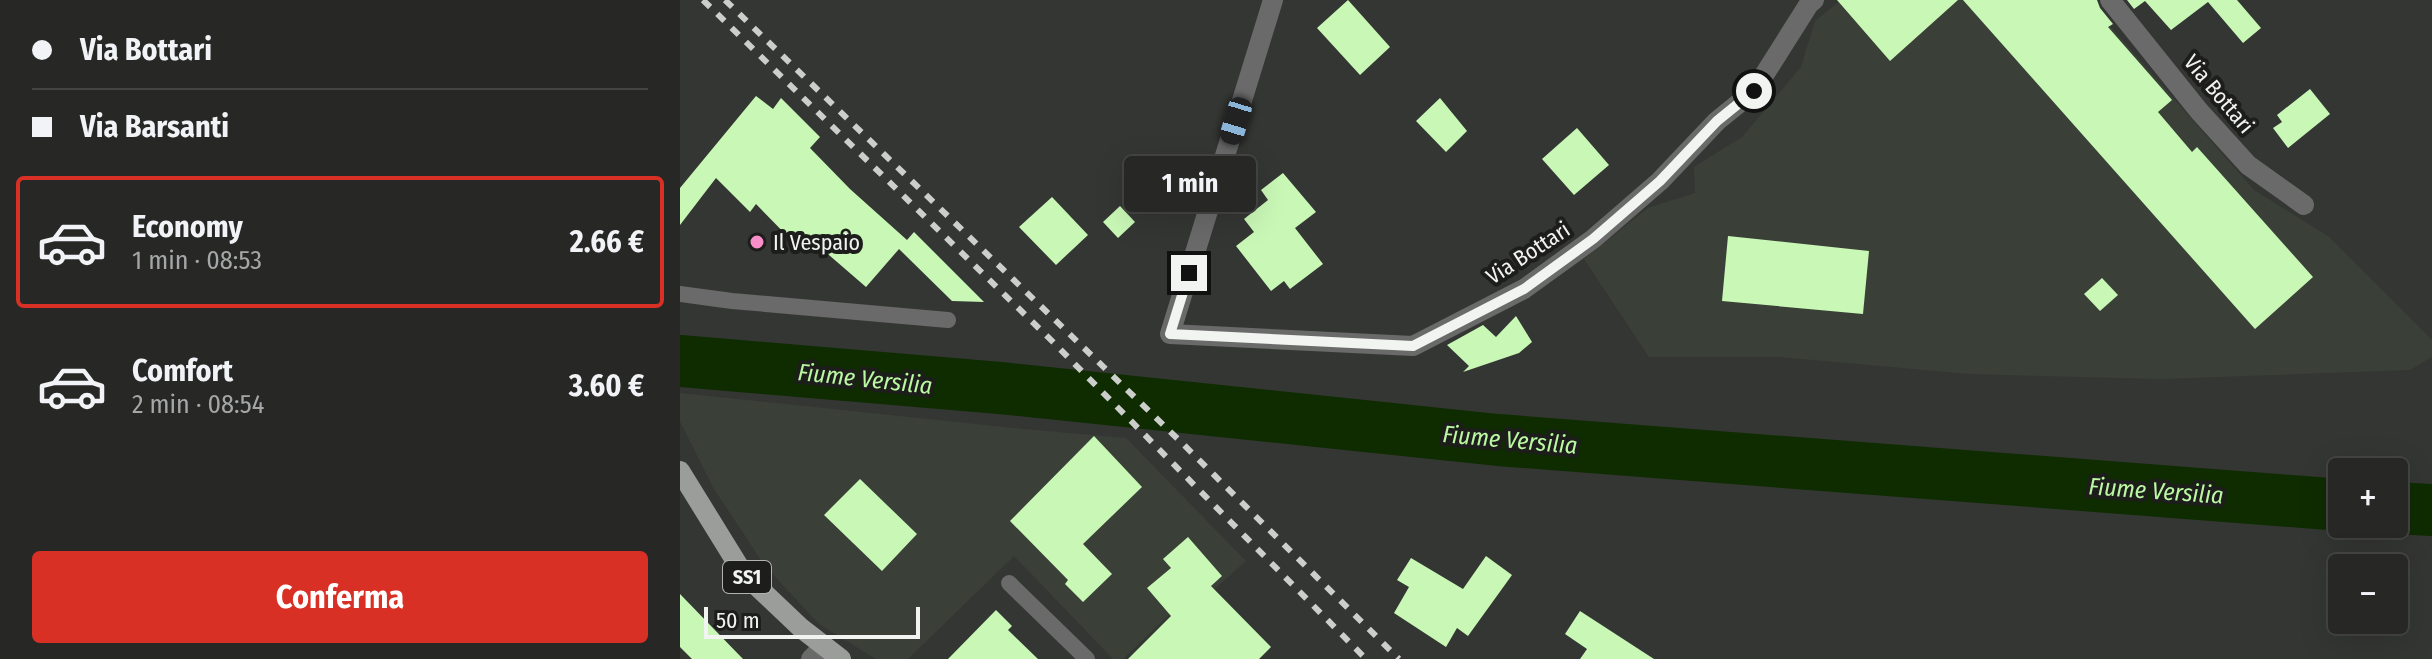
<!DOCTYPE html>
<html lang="it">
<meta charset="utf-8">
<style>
body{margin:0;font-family:"Fira Sans Condensed",sans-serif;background:#2f302e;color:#f1f3f6;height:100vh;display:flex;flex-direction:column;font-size:30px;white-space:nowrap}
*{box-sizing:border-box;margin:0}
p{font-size:26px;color:#a4a6a7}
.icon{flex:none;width:44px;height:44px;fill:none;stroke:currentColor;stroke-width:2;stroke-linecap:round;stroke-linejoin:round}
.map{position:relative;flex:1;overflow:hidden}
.panel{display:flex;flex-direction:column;background:#272826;width:680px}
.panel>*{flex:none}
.guide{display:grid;align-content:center;height:176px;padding:0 32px;background:#272826}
.tools{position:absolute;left:1648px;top:458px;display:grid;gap:16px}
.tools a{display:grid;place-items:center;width:80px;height:80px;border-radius:8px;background:#272826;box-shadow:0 8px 32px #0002,0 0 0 2px #434443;font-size:40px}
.scale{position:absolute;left:24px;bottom:20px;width:216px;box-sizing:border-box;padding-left:8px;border:4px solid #f2f4f2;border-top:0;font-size:22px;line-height:28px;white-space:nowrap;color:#f2f4f2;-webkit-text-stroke:6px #1d1d1c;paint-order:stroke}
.end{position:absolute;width:36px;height:36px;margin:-18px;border:10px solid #f2f4f2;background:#111;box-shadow:0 0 0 4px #111}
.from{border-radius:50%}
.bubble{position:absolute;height:56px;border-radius:8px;background:#272826;box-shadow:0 8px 32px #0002,0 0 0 2px #434443;font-size:26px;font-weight:700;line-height:56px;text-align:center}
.car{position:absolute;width:24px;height:48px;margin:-24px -12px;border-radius:10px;box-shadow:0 0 6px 2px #0007;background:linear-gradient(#222 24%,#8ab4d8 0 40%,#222 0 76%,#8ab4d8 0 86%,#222 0)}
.guide b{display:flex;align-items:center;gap:28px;height:76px;font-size:30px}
.guide b+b{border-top:2px solid #434443}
.guide i{width:20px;height:20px;background:#f1f3f6}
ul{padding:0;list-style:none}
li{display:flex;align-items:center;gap:24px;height:132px;margin:0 16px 12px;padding:0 16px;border:4px solid transparent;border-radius:8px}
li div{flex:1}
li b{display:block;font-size:30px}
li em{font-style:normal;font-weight:700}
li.active{border-color:#d93025}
li>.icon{width:72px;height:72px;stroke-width:1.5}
.cta{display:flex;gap:16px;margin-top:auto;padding:16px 32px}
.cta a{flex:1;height:92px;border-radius:8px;background:#d93025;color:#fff;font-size:32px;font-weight:700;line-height:92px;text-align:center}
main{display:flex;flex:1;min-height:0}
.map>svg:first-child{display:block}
.built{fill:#3a4037}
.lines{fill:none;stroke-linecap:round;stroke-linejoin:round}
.river{stroke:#0f2c00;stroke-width:52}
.building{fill:#c9f7b6}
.lane{stroke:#696a69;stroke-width:16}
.street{stroke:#696a69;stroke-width:20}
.primary{stroke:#9b9d9a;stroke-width:20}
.rail{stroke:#cccecc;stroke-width:6;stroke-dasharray:10 10;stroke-linecap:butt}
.route{stroke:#f2f4f2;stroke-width:10}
.poi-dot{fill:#f98fc9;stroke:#1d1d1c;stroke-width:3}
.labels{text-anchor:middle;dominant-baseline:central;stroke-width:8;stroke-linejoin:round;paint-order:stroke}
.shield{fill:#1d1d1c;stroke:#b2b4b2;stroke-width:2}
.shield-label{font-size:20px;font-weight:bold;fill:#f2f4f2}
.street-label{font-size:22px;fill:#f2f4f2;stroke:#1d1d1c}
.poi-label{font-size:22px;fill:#f2f4f2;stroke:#1d1d1c;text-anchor:start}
.water-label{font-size:24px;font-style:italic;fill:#bbf8a2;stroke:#1d1d1c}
</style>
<main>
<section class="panel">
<div class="guide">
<b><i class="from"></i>Via Bottari</b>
<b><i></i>Via Barsanti</b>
</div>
<ul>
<li class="active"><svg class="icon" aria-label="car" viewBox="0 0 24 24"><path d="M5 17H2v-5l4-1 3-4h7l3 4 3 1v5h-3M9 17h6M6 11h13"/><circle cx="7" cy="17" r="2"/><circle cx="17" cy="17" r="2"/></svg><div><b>Economy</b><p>1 min · 08:53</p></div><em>2.66 €</em></li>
<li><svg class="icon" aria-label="car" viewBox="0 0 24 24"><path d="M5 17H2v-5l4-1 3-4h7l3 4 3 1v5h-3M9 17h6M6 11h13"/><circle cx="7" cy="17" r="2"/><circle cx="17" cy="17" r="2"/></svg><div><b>Comfort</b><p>2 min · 08:54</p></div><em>3.60 €</em></li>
</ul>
<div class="cta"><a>Conferma</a></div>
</section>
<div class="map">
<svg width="1752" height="659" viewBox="0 0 1752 659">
<rect width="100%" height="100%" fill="#343633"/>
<!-- built -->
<path class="built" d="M1161,0H1407L1574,190L1648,236L1752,340V357L1730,370L1481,379L1289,374L1100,357H969L904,259L968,208L1015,193L1014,167L1062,137L1121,67L1135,21Z
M0,393L343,429L446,438L566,561L498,622L489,615L443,659H433L334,556L228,659H196L139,624L85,566L34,489L0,421Z"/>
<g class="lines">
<!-- river -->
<path class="river" d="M0,361L320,388L818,440L1662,505
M1714,508L1752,510"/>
</g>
<!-- building -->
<path class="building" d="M668,0L710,47L680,75L637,28Z
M1157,0H1278L1210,61Z
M1283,0H1417L1420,8L1433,24L1428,27L1492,100L1478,112L1512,152L1517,147L1633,277L1575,329Z
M1447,0H1557L1581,28L1563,43L1528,2L1491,30L1465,1L1454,9Z
M1630,89L1650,114L1608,148L1593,128L1602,122L1597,115Z
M76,96L93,109L101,98L140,137L130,148L170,189L227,240L234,232L304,302L272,301L219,249L186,287L127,236L117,246L76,204L70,212L36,178L0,225V188Z
M760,98L787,131L766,152L736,121Z
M897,128L929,165L894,195L862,159Z
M603,173L636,212L615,228L643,264L610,289L604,281L591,291L556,246L574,232L564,219L588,200L581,190Z
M372,197L408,235L376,265L339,227Z
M440,206L455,222L438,238L423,222Z
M1048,236L1189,251L1183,314L1042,301Z
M1422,278L1438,295L1420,311L1404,294Z
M836,316L852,342L839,353L783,372L789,366L767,345L803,325L816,337Z
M414,436L462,487L403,544L432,574L403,602L385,584L388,580L330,521Z
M180,479L237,534L202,571L144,515Z
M508,537L542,576L531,586L591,647L579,659H448L491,616L467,588L491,568L483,559Z
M806,556L832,575L788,636L777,628L766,647L714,613L729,587L717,580L731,558L783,589Z
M0,594L63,659H12L0,647Z
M316,610L332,626L328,630L358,659H268Z
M900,611L974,659H900L907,649L885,634Z"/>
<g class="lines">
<!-- lane -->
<path class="lane" d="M0,294L52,301L268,320
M329,583L407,659"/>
<!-- street -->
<path class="street" d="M593,0L490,334L733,346L844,289L913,239L980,181L1037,121L1074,91L1129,4L1134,0
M1430,0L1519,111L1568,165L1624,205
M131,659L144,646"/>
<!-- primary -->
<path class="primary" d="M0,471L63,573L121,628L161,659"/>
<!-- rail -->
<path class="rail" d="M23,0L374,343L686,659
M45,0L503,444L719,659"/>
</g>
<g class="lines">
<!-- route -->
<path class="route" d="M509,273L490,334L733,346L844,289L913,239L980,181L1037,121L1074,91"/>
</g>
<!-- markers -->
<circle class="poi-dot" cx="77" cy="242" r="8"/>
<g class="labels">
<!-- shield labels -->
<rect class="shield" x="43" y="561" width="48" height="32" rx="6"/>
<g class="shield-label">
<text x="67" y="577">SS1</text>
</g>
<!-- street labels -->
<g class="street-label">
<text transform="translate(1539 94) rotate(50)">Via Bottari</text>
<text transform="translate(848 253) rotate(-33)">Via Bottari</text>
</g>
<!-- poi labels -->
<g class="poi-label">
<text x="93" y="242">Il Vespaio</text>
</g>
<!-- water labels -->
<g class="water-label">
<text transform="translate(185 379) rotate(6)">Fiume Versilia</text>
<text transform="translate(830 440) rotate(5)">Fiume Versilia</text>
<text transform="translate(1476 491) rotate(4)">Fiume Versilia</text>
</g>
</g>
</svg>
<div class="tools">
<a>+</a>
<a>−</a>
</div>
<div class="scale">50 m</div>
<i class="end from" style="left:1074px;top:91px"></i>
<i class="end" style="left:509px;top:273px"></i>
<div class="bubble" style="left:444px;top:156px;width:132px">1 min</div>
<i class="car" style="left:556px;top:121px;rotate:197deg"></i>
</div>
</main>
